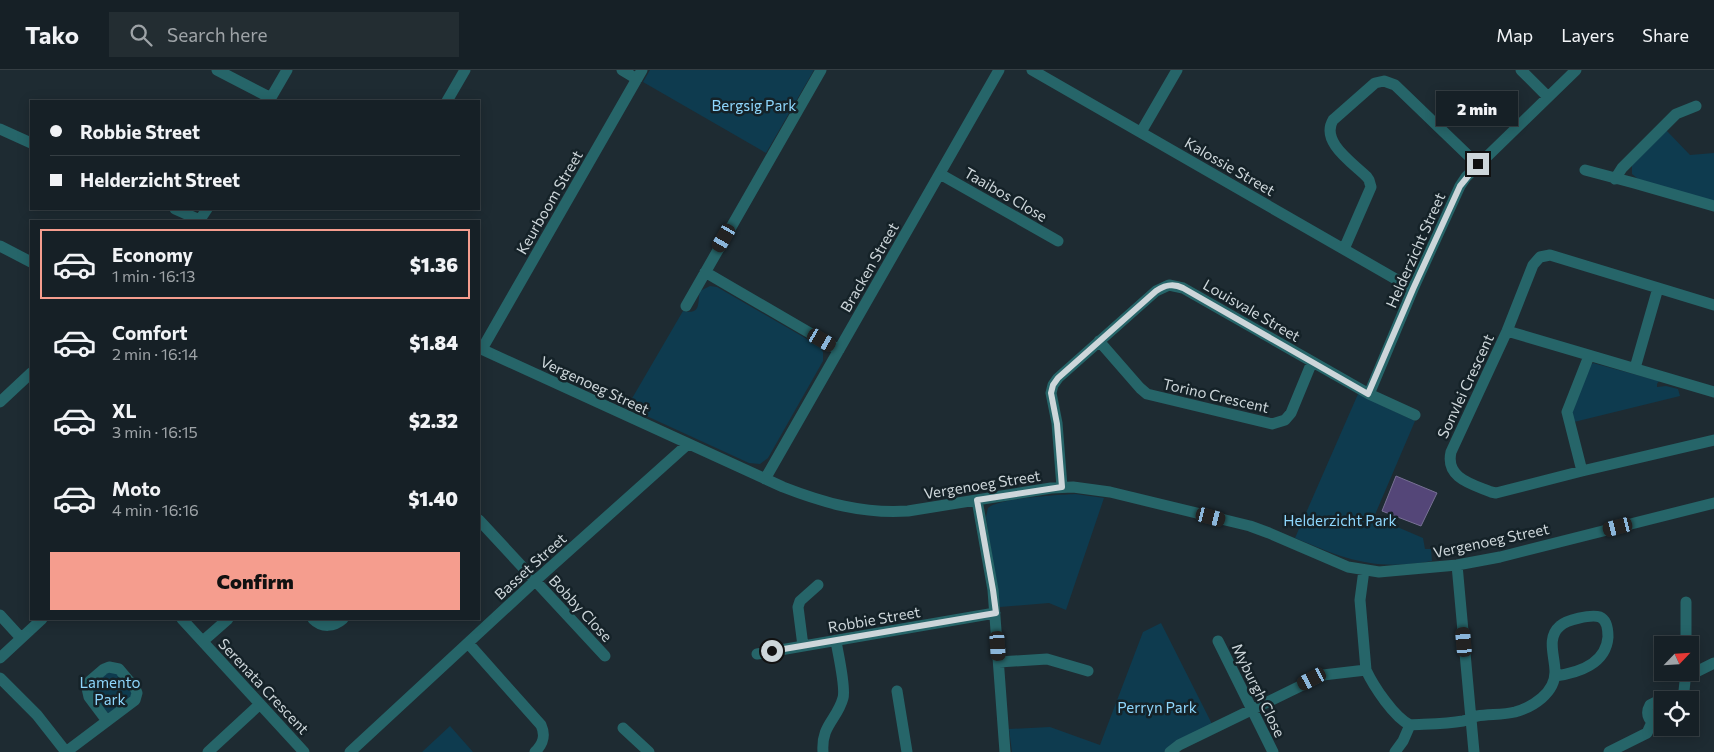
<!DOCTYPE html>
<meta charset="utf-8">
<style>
body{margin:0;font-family:Commissioner,sans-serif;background:#232d32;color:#f1f3f6;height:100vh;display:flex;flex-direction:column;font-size:19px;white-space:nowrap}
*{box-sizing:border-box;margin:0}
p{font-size:16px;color:#9ea3a7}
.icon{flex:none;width:28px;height:28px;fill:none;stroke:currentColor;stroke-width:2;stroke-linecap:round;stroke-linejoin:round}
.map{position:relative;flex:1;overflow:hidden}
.sheet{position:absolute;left:30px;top:150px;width:450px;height:400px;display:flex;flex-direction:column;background:#162026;border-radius:0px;box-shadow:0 2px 12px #0003,0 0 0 1px #353e43}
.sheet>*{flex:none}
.banner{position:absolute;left:30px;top:30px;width:450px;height:110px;border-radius:0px;box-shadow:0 2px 12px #0003,0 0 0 1px #353e43;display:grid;align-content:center;height:110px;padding:0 20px;background:#162026}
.needle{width:32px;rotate:65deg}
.controls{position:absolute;left:1654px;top:566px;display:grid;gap:10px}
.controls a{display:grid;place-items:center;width:45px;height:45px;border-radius:0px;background:#162026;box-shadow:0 2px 12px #0003,0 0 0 1px #353e43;font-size:25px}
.end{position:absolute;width:22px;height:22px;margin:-11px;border:6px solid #cdd6da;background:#111;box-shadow:0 0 0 2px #111}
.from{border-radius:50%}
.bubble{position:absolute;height:35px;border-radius:0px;background:#162026;box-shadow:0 2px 12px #0003,0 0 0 1px #353e43;font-size:16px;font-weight:800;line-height:35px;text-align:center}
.car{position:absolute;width:15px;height:30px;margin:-15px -8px;border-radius:6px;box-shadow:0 0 4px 1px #0007;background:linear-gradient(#222 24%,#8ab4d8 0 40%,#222 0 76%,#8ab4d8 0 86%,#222 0)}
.banner b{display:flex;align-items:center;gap:18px;height:48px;font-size:19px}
.banner b+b{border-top:1px solid #353e43}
.banner i{width:12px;height:12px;background:#f1f3f6}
ul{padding:9px 0 0;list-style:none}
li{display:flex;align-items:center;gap:15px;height:70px;margin:0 10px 8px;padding:0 10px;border:2px solid transparent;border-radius:0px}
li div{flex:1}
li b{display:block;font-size:19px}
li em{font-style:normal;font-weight:800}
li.on{border-color:#f59d8e}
li>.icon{width:45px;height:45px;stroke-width:1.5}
.primary-button{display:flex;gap:10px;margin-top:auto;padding:10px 20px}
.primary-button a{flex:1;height:58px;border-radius:0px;background:#f59d8e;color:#111;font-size:20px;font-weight:800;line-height:58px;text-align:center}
header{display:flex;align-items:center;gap:30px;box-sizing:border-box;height:70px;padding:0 25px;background:#162026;border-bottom:1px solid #353e43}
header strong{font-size:24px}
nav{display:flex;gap:28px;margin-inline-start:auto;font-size:18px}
.search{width:350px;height:45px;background:#232d32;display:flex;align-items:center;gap:12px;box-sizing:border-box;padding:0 18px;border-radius:0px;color:#9ea3a7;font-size:19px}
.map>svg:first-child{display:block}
.green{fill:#0e3b4f}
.water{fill:#544678;stroke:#787195}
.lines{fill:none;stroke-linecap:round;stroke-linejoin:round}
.minor{stroke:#266569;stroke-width:11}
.route{stroke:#cdd6da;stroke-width:6}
.labels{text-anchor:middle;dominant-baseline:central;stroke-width:5;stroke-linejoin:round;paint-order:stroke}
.park-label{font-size:15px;fill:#8ed6fc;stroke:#152228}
.street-label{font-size:15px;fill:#cdd6da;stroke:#152228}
</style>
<header>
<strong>Tako</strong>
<div class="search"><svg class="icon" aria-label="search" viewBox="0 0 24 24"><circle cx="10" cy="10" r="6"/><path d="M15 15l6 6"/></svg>Search here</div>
<nav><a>Map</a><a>Layers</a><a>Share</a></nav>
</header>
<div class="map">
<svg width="1714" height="682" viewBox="0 0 1714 682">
<rect width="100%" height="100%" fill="#1e2b32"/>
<!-- green -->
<path class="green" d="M650,0H814L766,83L643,12Z
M1666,60L1690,85L1714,83V132L1638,109L1632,104V95Z
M710,216L717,217L819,276L823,282V291L768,388L760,394L749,393L627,337L683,241C702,245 697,233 700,221Z
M1593,293L1659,311L1657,314V317L1666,316L1678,319L1680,326L1574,352L1572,343L1590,296Z
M1358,324L1415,351L1374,447L1423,468L1425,479H1431L1432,491C1375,501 1347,490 1295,468Z
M1075,424L1104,428L1066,540L1049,533L1000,537L986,447L988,438C999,428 1058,425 1075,424Z
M1161,553L1212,654L1169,678L1164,682H1012L1009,659L1050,657L1100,675L1143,562Z
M115,601L134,625L113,643H108L91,625L90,616L106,602Z
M450,656L473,682H422Z"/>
<!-- water -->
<path class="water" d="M1396,406L1437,423L1421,456L1382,441Z"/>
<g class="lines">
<!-- minor -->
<path class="minor" d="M217,0L271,28
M622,0L637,9
M1032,0L1413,219
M1521,0L1548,27
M269,31L287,0
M447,31L465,0
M0,59L31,73
M1141,62L1177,0
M1585,100L1634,113L1714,136
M940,104L1058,171
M1615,109L1622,98L1676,44L1696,36
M175,139L202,151
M199,151L207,139
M0,176L31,192
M1344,179L1371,117L1369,110L1367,107C1353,93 1320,72 1333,50L1375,13L1384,11L1395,15L1477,94
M705,202L839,280
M1714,235L1550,185L1540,187L1533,195L1507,261L1451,382C1445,408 1472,414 1491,422L1496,423L1582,401L1714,370
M686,236L821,0
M1507,261L1714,322
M1099,271L1140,318L1147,324L1272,354L1285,350L1291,343L1312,292
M479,278L783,417C824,433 863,444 908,441L1051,418L1073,417L1110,422L1250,456L1269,463L1348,497L1379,502L1457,495L1500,487L1714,433
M482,279L642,0
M1635,298L1658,218
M1369,324L1413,219L1460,116L1466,107L1576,0
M0,332L31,303
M1582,401L1567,342L1589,286
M765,409L999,0
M1062,417L1057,353L1051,323L1053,315L1058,308L1156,221L1169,215L1183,218L1369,324L1415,345
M977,430L993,520L1005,682
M479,450L605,586
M1457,495L1474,682
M1364,500L1360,530L1366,600C1374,617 1394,647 1410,655C1427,654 1446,654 1463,651C1468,650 1472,647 1477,646C1489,644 1503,645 1515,642C1533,637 1555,623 1555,602C1555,586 1546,568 1560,556C1566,550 1591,544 1600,547C1607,550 1608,560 1608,567C1606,594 1578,603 1555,606
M0,545L21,568
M182,549L304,682
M313,549C322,558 334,557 343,549
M203,571L228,549
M1218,571L1273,682
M468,573L541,655C546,666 543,674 535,682
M1686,575V532
M803,576L798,537L800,531L818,515
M757,584L995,543
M0,588L42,549
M999,592L1047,589L1088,601
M1686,607L1714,593
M0,608L37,645L66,682
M897,621L907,682
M1683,630L1686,602
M1662,631H1658L1650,635C1646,642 1647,648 1654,654L1662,655
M623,658L649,682
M66,682L135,630L137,623L135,618L119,599L109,597L104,599L90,611L87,618L89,627L107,651
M208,682L260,634
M350,682L535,511L688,374
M823,682C821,655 837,650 843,628C846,617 838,584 836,571
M1170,682L1179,675L1323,605L1366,600
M1395,682L1403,671L1410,655
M1609,682L1647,663L1652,652"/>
</g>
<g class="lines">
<!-- route -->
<path class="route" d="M772,581L996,543L993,520L977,430L1062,417L1057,354L1051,323L1053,315L1058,308L1156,221C1165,215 1173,213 1183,218L1368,324L1413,219L1460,116L1478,94"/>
</g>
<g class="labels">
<!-- park labels -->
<g class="park-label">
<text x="754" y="35">Bergsig Park</text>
<text x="1340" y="450">Helderzicht Park</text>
<text x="110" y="612">Lamento<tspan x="110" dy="17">Park</tspan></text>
<text x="1157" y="637">Perryn Park</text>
</g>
<!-- street labels -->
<g class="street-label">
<text transform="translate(1230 96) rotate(30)">Kalossie Street</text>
<text transform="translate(1006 124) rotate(30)">Taaibos Close</text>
<text transform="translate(549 132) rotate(-60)">Keurboom Street</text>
<text transform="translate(1415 180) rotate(-66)">Helderzicht Street</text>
<text transform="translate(869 197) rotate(-60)">Bracken Street</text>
<text transform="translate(1252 240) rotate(30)">Louisvale Street</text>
<text transform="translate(595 315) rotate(25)">Vergenoeg Street</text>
<text transform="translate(1465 316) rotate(-65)">Sonvlei Crescent</text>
<text transform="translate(1216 325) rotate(13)">Torino Crescent</text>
<text transform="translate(982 414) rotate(-9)">Vergenoeg Street</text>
<text transform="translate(1491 470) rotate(-12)">Vergenoeg Street</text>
<text transform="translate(530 496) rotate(-42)">Basset Street</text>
<text transform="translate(581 538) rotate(47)">Bobby Close</text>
<text transform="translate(874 549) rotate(-10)">Robbie Street</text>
<text transform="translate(264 616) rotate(47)">Serenata Crescent</text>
<text transform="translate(1259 620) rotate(64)">Myburgh Close</text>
</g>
</g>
</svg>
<div class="controls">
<a><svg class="needle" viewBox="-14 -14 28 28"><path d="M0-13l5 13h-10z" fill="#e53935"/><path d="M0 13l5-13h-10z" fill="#9ea3a7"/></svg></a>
<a><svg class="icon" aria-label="locate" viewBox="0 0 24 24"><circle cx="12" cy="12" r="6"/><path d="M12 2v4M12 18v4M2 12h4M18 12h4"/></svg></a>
</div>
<i class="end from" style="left:772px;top:581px"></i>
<i class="end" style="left:1478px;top:94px"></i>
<div class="bubble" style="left:1436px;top:21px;width:82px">2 min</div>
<i class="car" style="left:724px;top:168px;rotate:210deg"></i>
<i class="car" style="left:822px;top:270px;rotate:120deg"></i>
<i class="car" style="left:1211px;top:447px;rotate:104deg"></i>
<i class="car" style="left:1618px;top:457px;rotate:256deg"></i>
<i class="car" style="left:1464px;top:572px;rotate:355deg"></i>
<i class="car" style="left:998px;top:576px;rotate:176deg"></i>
<i class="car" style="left:1312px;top:609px;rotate:243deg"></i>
<div class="banner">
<b><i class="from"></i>Robbie Street</b>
<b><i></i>Helderzicht Street</b>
</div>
<section class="sheet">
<ul>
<li class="on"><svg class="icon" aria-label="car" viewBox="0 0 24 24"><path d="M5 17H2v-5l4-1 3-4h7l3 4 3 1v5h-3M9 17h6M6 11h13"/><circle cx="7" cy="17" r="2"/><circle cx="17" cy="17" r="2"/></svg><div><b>Economy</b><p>1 min · 16:13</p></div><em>$1.36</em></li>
<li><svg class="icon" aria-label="car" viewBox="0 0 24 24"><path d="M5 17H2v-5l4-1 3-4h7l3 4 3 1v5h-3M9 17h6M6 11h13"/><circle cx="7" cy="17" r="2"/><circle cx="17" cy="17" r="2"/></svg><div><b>Comfort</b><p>2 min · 16:14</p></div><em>$1.84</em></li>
<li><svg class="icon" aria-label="car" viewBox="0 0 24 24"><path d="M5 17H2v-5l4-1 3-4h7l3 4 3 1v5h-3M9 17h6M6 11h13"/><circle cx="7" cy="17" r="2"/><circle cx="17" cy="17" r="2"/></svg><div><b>XL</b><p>3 min · 16:15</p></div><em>$2.32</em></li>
<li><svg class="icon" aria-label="car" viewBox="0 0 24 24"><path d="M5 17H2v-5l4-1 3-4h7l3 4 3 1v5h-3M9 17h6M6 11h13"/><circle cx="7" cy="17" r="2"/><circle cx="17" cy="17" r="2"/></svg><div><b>Moto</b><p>4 min · 16:16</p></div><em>$1.40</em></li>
</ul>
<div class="primary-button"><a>Confirm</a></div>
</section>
</div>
